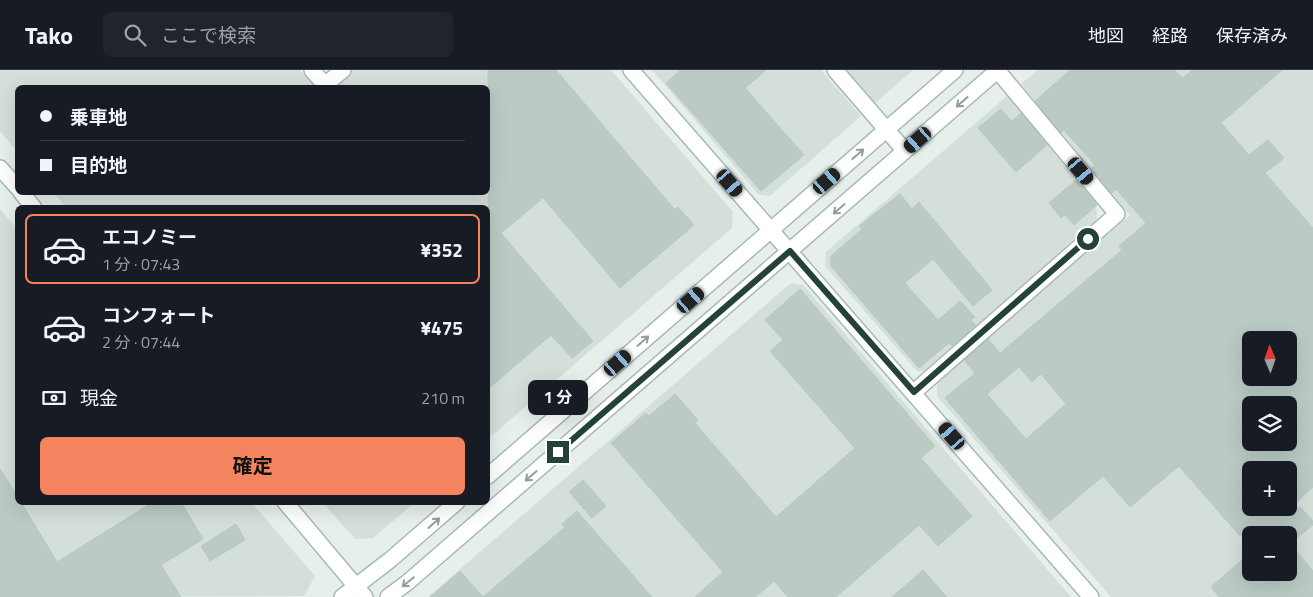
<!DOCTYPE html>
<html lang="ja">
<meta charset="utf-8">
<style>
body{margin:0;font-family:"Titillium Web","Noto Sans JP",sans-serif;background:#20242c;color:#f1f3f6;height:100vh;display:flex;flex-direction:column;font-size:19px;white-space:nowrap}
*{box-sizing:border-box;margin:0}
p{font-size:16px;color:#9ea1a6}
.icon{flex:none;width:28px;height:28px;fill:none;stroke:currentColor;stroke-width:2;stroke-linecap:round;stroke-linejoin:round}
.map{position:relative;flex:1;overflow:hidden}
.sheet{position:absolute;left:15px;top:135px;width:475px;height:300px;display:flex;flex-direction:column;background:#171b24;border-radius:8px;box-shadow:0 5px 20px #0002}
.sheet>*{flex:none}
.banner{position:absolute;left:15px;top:15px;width:475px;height:110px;border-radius:8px;box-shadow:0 5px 20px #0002;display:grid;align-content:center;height:110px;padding:0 25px;background:#171b24}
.needle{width:32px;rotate:358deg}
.tools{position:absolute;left:1242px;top:261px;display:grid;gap:10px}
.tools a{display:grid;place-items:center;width:55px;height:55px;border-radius:8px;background:#171b24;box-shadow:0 5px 20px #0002;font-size:25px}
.end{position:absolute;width:22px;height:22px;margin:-11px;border:6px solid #24423a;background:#fff;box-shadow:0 0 0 2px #fff}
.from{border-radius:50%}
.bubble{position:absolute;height:35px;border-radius:8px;background:#171b24;box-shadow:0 5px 20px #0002;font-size:16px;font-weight:700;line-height:35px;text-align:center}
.car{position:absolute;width:15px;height:30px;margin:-15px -8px;border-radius:6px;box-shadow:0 0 4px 1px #0007;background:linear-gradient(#222 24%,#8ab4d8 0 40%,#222 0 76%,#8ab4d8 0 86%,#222 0)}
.banner b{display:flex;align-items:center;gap:18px;height:48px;font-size:19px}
.banner b+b{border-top:1px solid #363941}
.banner i{width:12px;height:12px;background:#f1f3f6}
ul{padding:9px 0 0;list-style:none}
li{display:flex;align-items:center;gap:15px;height:70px;margin:0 10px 8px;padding:0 15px;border:2px solid transparent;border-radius:8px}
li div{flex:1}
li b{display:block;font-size:19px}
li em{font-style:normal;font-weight:700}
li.active{border-color:#f4845f}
li>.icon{width:45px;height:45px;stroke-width:1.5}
.pay{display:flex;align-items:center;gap:12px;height:55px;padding:0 25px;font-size:19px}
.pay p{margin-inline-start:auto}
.action{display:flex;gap:10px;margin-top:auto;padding:10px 25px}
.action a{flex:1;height:58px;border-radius:8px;background:#f4845f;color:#111;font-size:20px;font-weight:700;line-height:58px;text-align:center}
header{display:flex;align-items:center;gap:30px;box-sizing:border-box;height:70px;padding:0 25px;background:#171b24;border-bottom:1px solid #363941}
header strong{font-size:24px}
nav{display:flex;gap:28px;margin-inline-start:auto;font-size:18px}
.search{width:350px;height:45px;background:#20242c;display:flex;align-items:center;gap:12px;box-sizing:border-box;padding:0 18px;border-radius:8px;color:#9ea1a6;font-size:19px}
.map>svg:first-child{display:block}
.built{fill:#d4dfda;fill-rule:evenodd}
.building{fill:#bbcac4;stroke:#b8c9c2;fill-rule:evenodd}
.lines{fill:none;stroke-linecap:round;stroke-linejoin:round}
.street-casing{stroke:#a8b8b2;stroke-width:18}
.secondary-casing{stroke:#a4bbb3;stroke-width:18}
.street{stroke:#fff;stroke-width:15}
.secondary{stroke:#fff;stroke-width:15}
.oneway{stroke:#92a09c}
.route{stroke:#24423a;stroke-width:6}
</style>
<header>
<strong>Tako</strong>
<div class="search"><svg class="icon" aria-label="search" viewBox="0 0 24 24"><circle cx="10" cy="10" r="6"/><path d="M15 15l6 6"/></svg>ここで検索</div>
<nav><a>地図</a><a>経路</a><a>保存済み</a></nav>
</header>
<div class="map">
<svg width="1313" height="527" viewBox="0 0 1313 527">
<rect width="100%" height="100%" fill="#e6efeb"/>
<!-- built -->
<path class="built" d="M0,0H300L315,17L18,18L17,81L0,61Z
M353,0H611L733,142L732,158L488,369V138H67L54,123L488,122V18L333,17Z
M652,0H821L861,46L770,126L758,124Z
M847,0H913L875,33Z
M1038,0H1313V527H1111L937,326V313L1130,145L1021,14ZM1251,270H1289V308H1251ZM1251,335H1289V372H1251ZM1251,400H1289V438H1251ZM1251,465H1289V502H1251Z
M1007,26L1096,133L1097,149L925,301H917L825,196L826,182Z
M0,139L17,159L18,432L252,433L315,506L304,526L0,527Z
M791,213L803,215L1071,527H428Z
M323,433H414L373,468L355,469Z"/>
<!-- building -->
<path class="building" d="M488,0H556L675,140L678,137L694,155L620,218L543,128L501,163L593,271L572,288L551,265L488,319Z
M681,0H766L745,18L804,85L761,121L666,13Z
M1070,0H1175L1183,8L1192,0H1282L1221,53L1249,85L1268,70L1284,88L1265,103L1313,158V417L1290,438H1301L1313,451V455L1290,474L1313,501V527H1219L1211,517L1251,482V502H1289V465H1239L1179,396L1130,437L1103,406L1050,451L945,328L975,303L964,290L988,269L1000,283L1122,180L1119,176L1146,153L1116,119L1112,123L1091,98L1095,95L1064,60L1061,63L1035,31ZM1251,270H1289V308H1251ZM1019,297L1032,312L1041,304L1066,334L1026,369L987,324ZM1251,335H1289V372H1251ZM1251,400H1289V438H1251Z
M1001,39L1012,51L1021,43L1047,75L1016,102L978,58Z
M1076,110L1097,135L1074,155L1065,145L1061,148L1049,133Z
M900,124L912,139L919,132L992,220L973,236L933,189L905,213L938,250L960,231L975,247L971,250L976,255L952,276L949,273L919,298L831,196V186L862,159L859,156Z
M800,219L935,376L921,388L972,446L938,476L919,455L836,527H788L774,511L756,527H695L723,502L611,373L646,343L649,346L675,324L698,350L695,353L776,447L855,378L770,281L783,270L765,250Z
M0,399L18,427V432H21L57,492L153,432H181L203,469L161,495L181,527H0Z
M583,410L606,436L592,448L569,422Z
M577,441L652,527H483L565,457L562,454Z
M236,454L245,470L210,491L201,476Z
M923,500L947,527H892Z
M460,501L483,527H430Z"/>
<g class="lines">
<defs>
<path id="street" d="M312,0L325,15L343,0
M835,0L905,81
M914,322L1117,144L997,0"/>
<path id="secondary" d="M631,0L1091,527
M0,98L18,118
M21,122L34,138
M488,406L955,0
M285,432L365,527
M342,527L390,490L457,432
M388,527L408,512L998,0"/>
</defs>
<!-- street casing -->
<use href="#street" class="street-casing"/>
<!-- secondary casing -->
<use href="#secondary" class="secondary-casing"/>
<!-- street -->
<use href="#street" class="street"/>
<!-- secondary -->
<use href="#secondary" class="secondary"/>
</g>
<!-- one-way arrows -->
<defs><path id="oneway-shaft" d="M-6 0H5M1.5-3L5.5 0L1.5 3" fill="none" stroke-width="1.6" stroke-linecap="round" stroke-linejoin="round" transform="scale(1.25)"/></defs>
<g class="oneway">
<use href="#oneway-shaft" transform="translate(962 32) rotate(139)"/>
<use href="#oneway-shaft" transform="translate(858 84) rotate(-41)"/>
<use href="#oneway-shaft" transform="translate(839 139) rotate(139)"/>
<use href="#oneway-shaft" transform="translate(643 271) rotate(-41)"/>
<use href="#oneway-shaft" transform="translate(531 406) rotate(139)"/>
<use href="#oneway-shaft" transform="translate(434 453) rotate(-41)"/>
<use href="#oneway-shaft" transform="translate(408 512) rotate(141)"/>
</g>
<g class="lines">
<!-- route -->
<path class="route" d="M558,382L790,181L914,322L1088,169"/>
</g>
</svg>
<div class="tools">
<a><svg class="needle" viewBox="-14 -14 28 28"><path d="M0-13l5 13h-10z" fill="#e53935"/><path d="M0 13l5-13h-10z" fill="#9ea1a6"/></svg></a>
<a><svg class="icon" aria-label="layers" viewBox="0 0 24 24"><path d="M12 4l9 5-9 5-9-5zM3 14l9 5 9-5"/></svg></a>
<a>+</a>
<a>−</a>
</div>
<i class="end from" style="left:1088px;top:169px"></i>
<i class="end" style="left:558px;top:382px"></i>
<div class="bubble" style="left:528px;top:310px;width:60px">1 分</div>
<i class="car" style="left:918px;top:70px;rotate:229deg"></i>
<i class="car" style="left:1081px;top:101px;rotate:140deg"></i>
<i class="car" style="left:827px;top:111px;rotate:49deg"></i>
<i class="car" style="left:730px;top:113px;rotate:139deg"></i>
<i class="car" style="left:691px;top:230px;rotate:49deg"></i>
<i class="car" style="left:618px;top:293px;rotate:49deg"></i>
<i class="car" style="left:952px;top:366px;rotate:319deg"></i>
<div class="banner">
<b><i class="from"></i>乗車地</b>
<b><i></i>目的地</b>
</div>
<section class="sheet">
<ul>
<li class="active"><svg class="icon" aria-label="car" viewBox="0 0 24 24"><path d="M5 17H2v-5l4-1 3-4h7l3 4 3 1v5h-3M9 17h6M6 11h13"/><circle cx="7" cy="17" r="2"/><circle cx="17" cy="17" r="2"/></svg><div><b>エコノミー</b><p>1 分 · 07:43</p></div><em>¥352</em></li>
<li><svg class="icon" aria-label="car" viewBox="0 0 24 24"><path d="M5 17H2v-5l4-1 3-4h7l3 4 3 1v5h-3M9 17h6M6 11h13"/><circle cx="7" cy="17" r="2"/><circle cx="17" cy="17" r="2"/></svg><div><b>コンフォート</b><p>2 分 · 07:44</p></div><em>¥475</em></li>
</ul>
<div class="pay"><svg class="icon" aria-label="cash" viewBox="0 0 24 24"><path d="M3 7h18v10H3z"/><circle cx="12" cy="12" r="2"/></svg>現金<p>210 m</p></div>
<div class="action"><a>確定</a></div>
</section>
</div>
